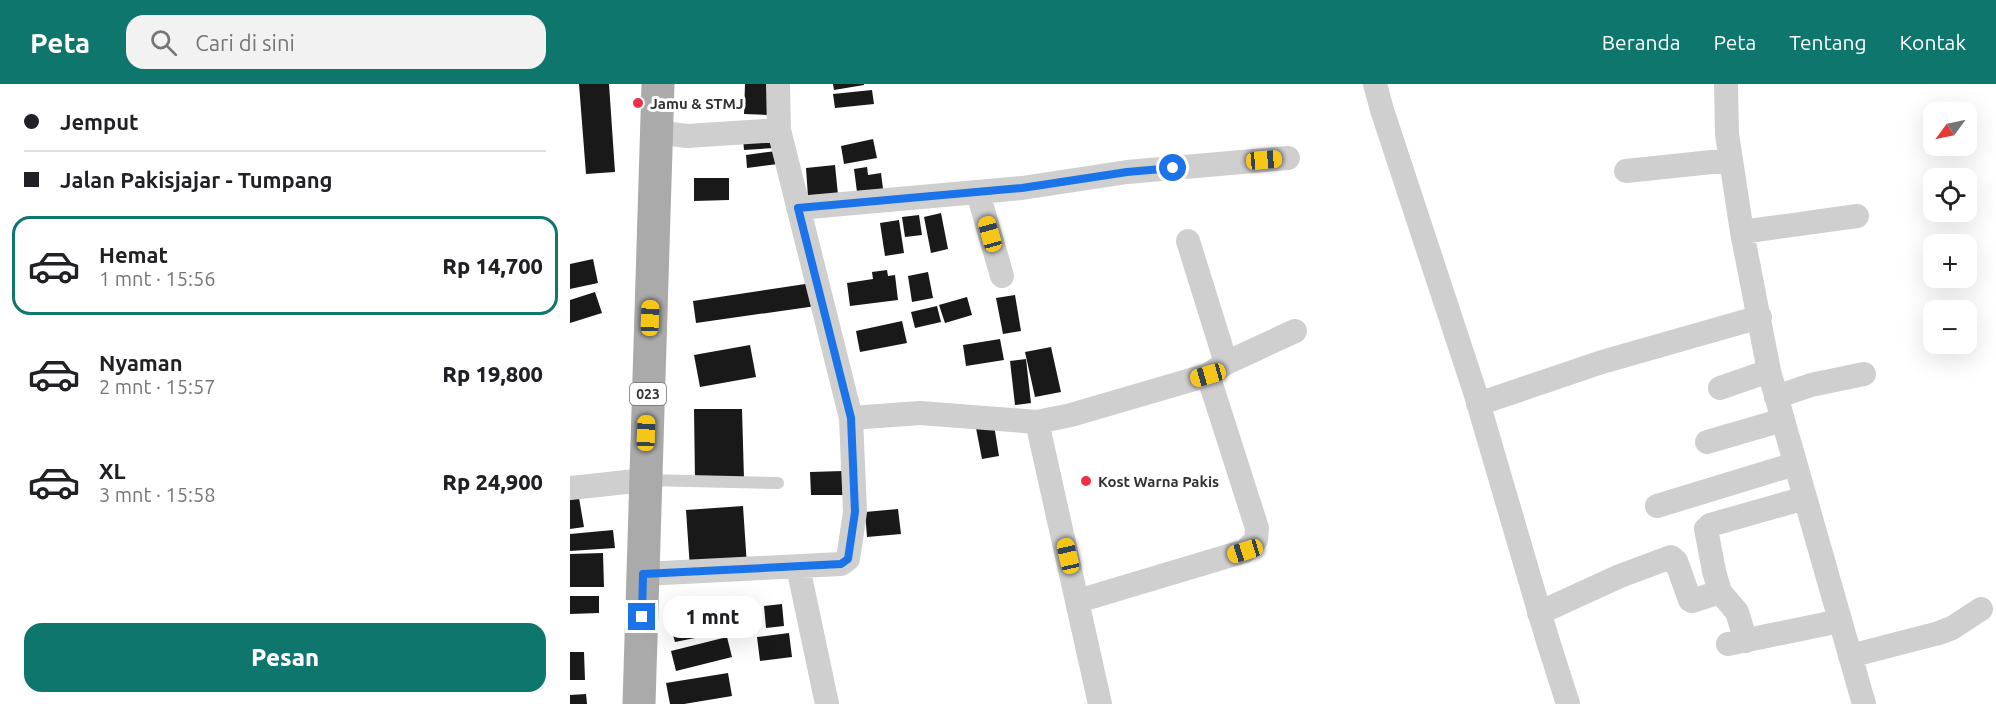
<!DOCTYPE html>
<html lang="id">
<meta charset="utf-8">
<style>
body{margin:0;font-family:Ubuntu,sans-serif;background:#f2f2f2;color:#202124;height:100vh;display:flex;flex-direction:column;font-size:22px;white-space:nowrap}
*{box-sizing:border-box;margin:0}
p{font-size:20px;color:#757577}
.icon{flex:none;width:33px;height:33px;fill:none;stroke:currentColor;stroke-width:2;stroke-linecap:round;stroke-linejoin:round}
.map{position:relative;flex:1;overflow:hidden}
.panel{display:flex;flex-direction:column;background:#fff;width:570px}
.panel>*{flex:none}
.top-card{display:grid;align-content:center;height:132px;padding:0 24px;background:#fff}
.needle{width:39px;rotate:237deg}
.buttons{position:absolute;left:1353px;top:18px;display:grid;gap:12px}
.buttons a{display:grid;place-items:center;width:54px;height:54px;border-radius:12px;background:#fff;box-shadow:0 6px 24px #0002;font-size:30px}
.end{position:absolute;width:27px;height:27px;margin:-14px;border:8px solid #1a73e8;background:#fff;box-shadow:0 0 0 3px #fff}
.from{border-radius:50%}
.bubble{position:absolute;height:42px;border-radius:18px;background:#fff;box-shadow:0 6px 24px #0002;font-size:20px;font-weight:800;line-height:42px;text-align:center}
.car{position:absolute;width:18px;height:36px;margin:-18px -9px;border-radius:8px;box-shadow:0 0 4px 2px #0007;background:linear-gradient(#f5c518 24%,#345 0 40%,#f5c518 0 76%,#345 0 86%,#f5c518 0)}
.top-card b{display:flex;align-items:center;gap:21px;height:57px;font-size:22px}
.top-card b+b{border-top:2px solid #e0e0e0}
.top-card i{width:15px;height:15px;background:#202124}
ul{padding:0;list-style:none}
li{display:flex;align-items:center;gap:18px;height:99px;margin:0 12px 9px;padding:0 12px;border:3px solid transparent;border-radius:18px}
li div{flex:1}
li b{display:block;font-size:22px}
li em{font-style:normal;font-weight:800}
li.active{border-color:#0f766e}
li>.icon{width:54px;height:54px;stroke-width:1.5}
.primary-button{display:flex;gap:12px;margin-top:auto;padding:12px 24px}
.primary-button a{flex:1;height:69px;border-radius:18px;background:#0f766e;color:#fff;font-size:24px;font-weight:800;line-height:69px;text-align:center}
header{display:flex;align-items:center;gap:36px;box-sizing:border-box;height:84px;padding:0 30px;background:#0f766e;color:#fff}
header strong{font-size:28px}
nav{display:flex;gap:33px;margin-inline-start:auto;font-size:21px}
.search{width:420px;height:54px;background:#f2f2f2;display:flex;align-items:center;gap:15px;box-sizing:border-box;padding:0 21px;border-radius:18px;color:#757577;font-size:22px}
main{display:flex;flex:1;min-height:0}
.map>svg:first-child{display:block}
.building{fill:#191919}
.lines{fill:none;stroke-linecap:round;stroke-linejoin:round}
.lane{stroke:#cfcfcf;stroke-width:12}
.street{stroke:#cfcfcf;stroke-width:24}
.primary{stroke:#aaa;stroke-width:33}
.route{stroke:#1a73e8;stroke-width:8}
.poi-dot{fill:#ee2f47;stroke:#fff;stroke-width:2}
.labels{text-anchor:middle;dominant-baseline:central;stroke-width:6;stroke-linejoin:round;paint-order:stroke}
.shield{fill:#fff;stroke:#707070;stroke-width:1.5}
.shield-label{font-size:14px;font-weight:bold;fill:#323232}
.poi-label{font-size:15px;font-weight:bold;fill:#323232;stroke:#fff;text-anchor:start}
</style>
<header>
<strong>Peta</strong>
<div class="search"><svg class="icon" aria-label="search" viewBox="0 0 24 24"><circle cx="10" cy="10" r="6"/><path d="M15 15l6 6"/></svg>Cari di sini</div>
<nav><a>Beranda</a><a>Peta</a><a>Tentang</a><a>Kontak</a></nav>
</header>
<main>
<section class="panel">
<div class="top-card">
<b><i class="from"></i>Jemput</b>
<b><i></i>Jalan Pakisjajar - Tumpang</b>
</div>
<ul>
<li class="active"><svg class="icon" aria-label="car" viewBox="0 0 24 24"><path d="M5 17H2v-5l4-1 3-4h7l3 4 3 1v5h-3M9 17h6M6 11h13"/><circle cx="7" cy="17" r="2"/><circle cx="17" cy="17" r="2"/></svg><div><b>Hemat</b><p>1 mnt · 15:56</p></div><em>Rp 14,700</em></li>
<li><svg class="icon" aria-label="car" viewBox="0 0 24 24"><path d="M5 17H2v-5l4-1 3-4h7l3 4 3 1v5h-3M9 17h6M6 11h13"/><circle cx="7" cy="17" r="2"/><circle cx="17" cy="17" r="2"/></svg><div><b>Nyaman</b><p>2 mnt · 15:57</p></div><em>Rp 19,800</em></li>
<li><svg class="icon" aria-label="car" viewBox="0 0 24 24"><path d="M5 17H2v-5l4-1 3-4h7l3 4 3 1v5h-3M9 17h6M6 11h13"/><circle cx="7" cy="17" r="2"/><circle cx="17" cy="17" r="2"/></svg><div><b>XL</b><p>3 mnt · 15:58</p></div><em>Rp 24,900</em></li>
</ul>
<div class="primary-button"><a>Pesan</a></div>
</section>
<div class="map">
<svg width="1426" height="620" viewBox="0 0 1426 620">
<rect width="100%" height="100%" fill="#fff"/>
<!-- building -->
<path class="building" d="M9,0H39L45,88L16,90Z
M175,0H199L198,31L174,30Z
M263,0H294V1L264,6Z
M302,6L304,20L265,24L263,10Z
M203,52L204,64L174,66L173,55Z
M303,55L307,74L274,80L271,62Z
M206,67L208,80L177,84L176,71Z
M265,81L268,111L238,113L236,84Z
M297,83L298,91L311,89L313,105L287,108L284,85Z
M124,94H159V116L124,117Z
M371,129L378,165L361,169L354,133Z
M349,131L352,151L335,153L332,133Z
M329,136L334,169L315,172L310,139Z
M23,175L28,199L0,205V180Z
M317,186L318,192L325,191L328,216L280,222L277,199L303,195L302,188Z
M358,188L363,214L342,218L338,192Z
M242,199L246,222L126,239L123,217Z
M25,208L32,229L0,239V216Z
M445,211L451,247L433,250L426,214Z
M397,213L402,231L375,239L369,221Z
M367,222L371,238L345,244L341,228Z
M332,237L337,259L290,268L286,247Z
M430,255L434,276L396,282L393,261Z
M180,261L186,293L130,303L124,271Z
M481,263L491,308L465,313L455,268Z
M456,275L461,319L445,321L440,277Z
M124,325H172L174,395L125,396Z
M424,341L429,372L412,375L406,344Z
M273,387V411H241L240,388Z
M8,408L14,443L0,445V409Z
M173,422L177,482L120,485L116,426Z
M328,425L331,450L297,453L295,428Z
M43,446L45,464L0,467V450Z
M33,469L34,503H0V470Z
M0,512H29V529L0,530Z
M212,520L214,542L196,544L194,522Z
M135,532L140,551L105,558L100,540Z
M219,549L222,573L190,577L187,553Z
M157,553L162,573L106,587L101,567Z
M0,568H14L15,596H0Z
M158,589L162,612L114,620H100L96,599Z
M16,610L17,620H0V611Z"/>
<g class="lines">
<!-- lane -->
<path class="lane" d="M76,396L208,399"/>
<!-- street -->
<path class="street" d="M208,0L209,46
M805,0L812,26L905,308L977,554L998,620
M1156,0L1157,50L1172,148L1199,287L1294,620
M86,48L117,52L209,46L281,334L350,329L467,338L501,331L638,291L656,279L618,157
M1056,87L1161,76
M408,109L432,192
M228,124L452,104L557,88L718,74
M1172,148L1287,132
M656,279L725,247
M1150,304L1199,287
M1206,313L1241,301L1294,290
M908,320L1032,278L1190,233
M467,338L530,620
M1137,358L1213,336
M0,404L75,396
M1087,422L1225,380
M228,483L257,620
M73,490L271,480L278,475L285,428L281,334
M508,517L675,467L686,456L687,444L638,291
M969,529L1050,492L1101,473L1106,477L1120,516L1122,517L1150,508
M1176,557L1167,528L1150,508L1144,487L1136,445L1140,441L1235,414
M1158,560L1270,537
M1280,572L1369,549L1382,544L1411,525"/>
<!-- primary -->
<path class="primary" d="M69,620L88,0"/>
</g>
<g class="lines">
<!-- route -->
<path class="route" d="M72,533L73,490L271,480L278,475L285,428L281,334L228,124L452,104L557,88L603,84"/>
</g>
<!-- markers -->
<g class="poi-dot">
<circle cx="68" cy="19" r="6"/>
<circle cx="516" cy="397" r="6"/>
</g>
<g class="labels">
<!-- shield labels -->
<rect class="shield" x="60" y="299" width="36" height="22" rx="4.5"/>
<g class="shield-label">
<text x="78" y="310">023</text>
</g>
<!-- poi labels -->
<g class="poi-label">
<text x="80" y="19">Jamu &amp; STMJ</text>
<text x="528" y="397">Kost Warna Pakis</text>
</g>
</g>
</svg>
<div class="buttons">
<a><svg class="needle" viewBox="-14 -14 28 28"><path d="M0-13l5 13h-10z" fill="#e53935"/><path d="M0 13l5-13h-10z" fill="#757577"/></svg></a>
<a><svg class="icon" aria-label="locate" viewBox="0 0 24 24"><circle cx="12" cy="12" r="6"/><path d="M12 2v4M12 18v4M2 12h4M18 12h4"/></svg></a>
<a>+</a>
<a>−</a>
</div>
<i class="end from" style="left:603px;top:84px"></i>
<i class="end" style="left:72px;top:533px"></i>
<div class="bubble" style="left:93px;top:512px;width:99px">1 mnt</div>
<i class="car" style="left:694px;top:76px;rotate:85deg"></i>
<i class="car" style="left:420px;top:150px;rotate:344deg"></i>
<i class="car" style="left:80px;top:234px;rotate:2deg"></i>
<i class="car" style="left:638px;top:291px;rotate:254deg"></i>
<i class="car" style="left:76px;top:349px;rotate:2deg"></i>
<i class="car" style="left:675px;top:467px;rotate:253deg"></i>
<i class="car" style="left:498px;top:472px;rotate:347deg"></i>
</div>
</main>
